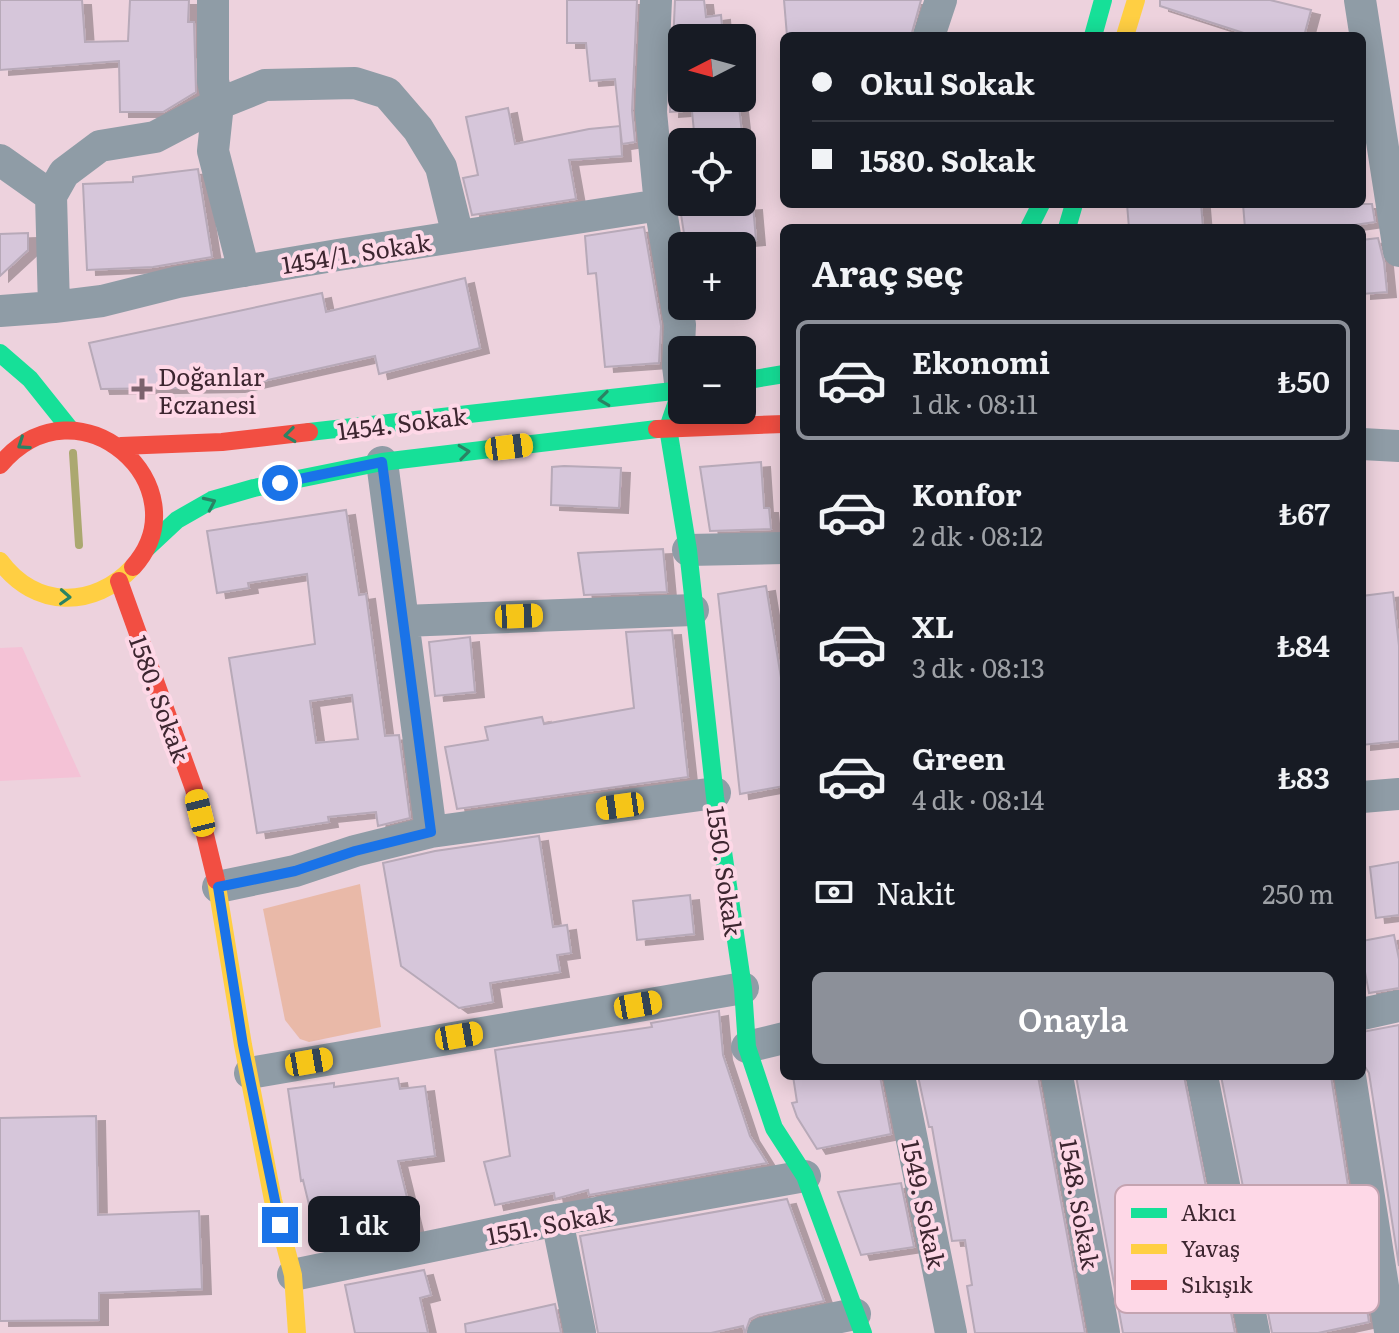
<!DOCTYPE html>
<html lang="tr">
<meta charset="utf-8">
<style>
body{margin:0;font-family:Literata,serif;background:#20242c;color:#f1f3f6;height:100vh;display:flex;flex-direction:column;font-size:30px;white-space:nowrap}
*{box-sizing:border-box;margin:0}
p{font-size:26px;color:#9ea1a6}
.icon{flex:none;width:44px;height:44px;fill:none;stroke:currentColor;stroke-width:2;stroke-linecap:round;stroke-linejoin:round}
.map{position:relative;flex:1;overflow:hidden}
.details{position:absolute;left:780px;top:224px;width:586px;height:856px;display:flex;flex-direction:column;background:#171b24;border-radius:12px;box-shadow:0 4px 20px #0003}
.details>*{flex:none}
.banner{position:absolute;left:780px;top:32px;width:586px;height:176px;border-radius:12px;box-shadow:0 4px 20px #0003;display:grid;align-content:center;height:176px;padding:0 32px;background:#171b24}
.needle{width:52px;rotate:264deg}
.fabs{position:absolute;left:668px;top:24px;display:grid;gap:16px}
.fabs a{display:grid;place-items:center;width:88px;height:88px;border-radius:12px;background:#171b24;box-shadow:0 4px 20px #0003;font-size:40px}
.end{position:absolute;width:36px;height:36px;margin:-18px;border:10px solid #1a73e8;background:#fff;box-shadow:0 0 0 4px #fff}
.from{border-radius:50%}
.bubble{position:absolute;height:56px;border-radius:12px;background:#171b24;box-shadow:0 4px 20px #0003;font-size:26px;font-weight:600;line-height:56px;text-align:center}
.car{position:absolute;width:24px;height:48px;margin:-24px -12px;border-radius:10px;box-shadow:0 0 6px 2px #0007;background:linear-gradient(#f5c518 24%,#345 0 40%,#f5c518 0 76%,#345 0 86%,#f5c518 0)}
.banner b{display:flex;align-items:center;gap:28px;height:76px;font-size:30px}
.banner b+b{border-top:2px solid #363941}
.banner i{width:20px;height:20px;background:#f1f3f6}
ul{padding:0;list-style:none}
li{display:flex;align-items:center;gap:24px;height:120px;margin:0 16px 12px;padding:0 16px;border:4px solid transparent;border-radius:12px}
li div{flex:1}
li b{display:block;font-size:30px}
li em{font-style:normal;font-weight:600}
li.active{border-color:#8c9099}
li>.icon{width:72px;height:72px;stroke-width:1.5}
h2{padding:0 32px;font-size:36px;line-height:96px}
.pay{display:flex;align-items:center;gap:20px;height:88px;padding:0 32px;font-size:30px}
.pay p{margin-inline-start:auto}
.action{display:flex;gap:16px;margin-top:auto;padding:16px 32px}
.action a{flex:1;height:92px;border-radius:12px;background:#8c9099;color:#fff;font-size:32px;font-weight:600;line-height:92px;text-align:center}
.map>svg:first-child{display:block}
.built{fill:#f4c2d6}
.green{fill:#e9b9a8}
.lines{fill:none;stroke-linecap:round;stroke-linejoin:round}
.stream{stroke:#aba870;stroke-width:8}
.building{fill:#d6c6da;stroke:#b7a9b8;stroke-width:2;fill-rule:evenodd;filter:url(#shadow)}
.street{stroke:#8f9ca6;stroke-width:32}
.fast{stroke:#16e098;stroke-width:18}
.slow{stroke:#ffcf43;stroke-width:18}
.jam{stroke:#f24e42;stroke-width:18}
.oneway{stroke:#2a8364}
.route{stroke:#1a73e8;stroke-width:10}
.poi-dot{fill:#7b626d;stroke:#fed8e7;stroke-width:3}
.labels{text-anchor:middle;dominant-baseline:central;stroke-width:8;stroke-linejoin:round;paint-order:stroke}
.street-label{font-size:24px;fill:#3d2630;stroke:#fed8e7}
.poi-label{font-size:24px;fill:#3d2630;stroke:#fed8e7;text-anchor:start}
.key{fill:#fed8e7;stroke:#c4a3b0;stroke-width:2}
.key-label{font-size:22px;fill:#3d2630}
</style>
<div class="map">
<svg width="1399" height="1333" viewBox="0 0 1399 1333">
<defs>
<filter id="shadow"><feDropShadow dx="9" dy="5" stdDeviation="0" flood-color="#0004"/></filter>
</defs>
<rect width="100%" height="100%" fill="#edd2dd"/>
<!-- built -->
<path class="built" d="M22,647L81,777L0,781V648Z"/>
<!-- green -->
<path class="green" d="M360,884L381,1027L309,1042L300,1039L285,1020L263,909Z"/>
<g class="lines">
<!-- stream -->
<path class="stream" d="M73,453L79,545"/>
</g>
<!-- building -->
<path class="building" d="M0,0H82L85,42L128,41L130,0H189L188,22H194L196,92L163,112H120L119,61L0,70Z
M567,0H637L632,111L635,142L622,144L615,79L590,81L586,43H567Z
M675,0H704L706,17L721,15L723,38H682V111L670,112Z
M784,0H921L911,36H787Z
M1160,0H1270L1311,10L1304,36H1253L1160,6Z
M739,107L743,142H695L692,111Z
M508,108L515,144L589,129L620,126L622,156L569,160L576,199L472,215L463,178L478,175L466,117Z
M198,169L212,257L153,267L87,270L83,184L133,182V177Z
M679,202H726V207L753,205L756,240L686,246Z
M1127,204H1201L1203,228H1129Z
M1243,204H1372L1375,222L1334,228H1245Z
M644,227L661,326L659,363L605,367L596,273L588,274L585,236Z
M28,233V250L0,276V234Z
M1378,238L1384,262L1387,292L1362,294V240Z
M465,278L480,348L379,374L375,356L236,387L101,389L89,343L322,293L326,312Z
M761,462L764,508H769L771,529L710,531L700,467Z
M564,466L621,468L619,508L551,505L552,467Z
M346,510L359,595L366,594L385,736L399,735L410,818L378,826L376,812L328,817L329,822L257,833L229,658L315,644L307,574L248,583L249,588L217,593L207,531ZM352,695L358,739L316,743L310,701Z
M663,549L667,592L584,595L578,553Z
M766,586L784,696V786L740,794L718,594Z
M1393,592L1399,646V741L1362,745V596Z
M672,630L688,777L457,809L445,747L488,740L485,727L542,717L544,724L634,708L626,632Z
M470,637L475,692L435,696L429,642Z
M539,836L553,927L567,925L571,953L557,955L560,972L490,983L493,1002L459,1008L401,966L383,863L435,851Z
M1399,862V915L1376,918L1370,867Z
M690,895L694,934L637,940L633,901Z
M1394,935L1399,959V988L1369,993L1362,956V941Z
M719,1011L723,1055L750,1136L767,1163L589,1195L588,1190L555,1199L554,1193L495,1205L484,1162L510,1156L495,1050L652,1027L651,1023Z
M1399,1025V1266L1369,1073L1362,1062V1032Z
M793,1076H880L891,1134L817,1149L797,1117L792,1103L797,1102Z
M918,1076H1038L1085,1333H975L967,1286L972,1285L965,1240L952,1241L932,1127H929Z
M1076,1076H1184L1235,1333H1123Z
M1221,1076H1331L1369,1322L1318,1333H1272Z
M398,1078L400,1089L425,1086L435,1156L398,1161L415,1230L320,1250L303,1180L301,1181L288,1089L334,1083V1087Z
M96,1116L98,1215L199,1211L202,1289L99,1293V1320L0,1321V1118Z
M901,1183L914,1247L861,1255L838,1192Z
M787,1199L824,1301L758,1315L750,1319L745,1333L743,1326L711,1333H598L580,1236Z
M424,1270L431,1295L420,1298L428,1333H355L345,1285Z
M555,1304L561,1333H466L465,1324Z"/>
<g class="lines">
<!-- street -->
<path class="street" d="M213,0V81L218,104L213,151L244,271
M656,0L651,112L660,205L680,325L678,366L681,390
M1360,0L1399,251
M929,36L941,0
M0,160L51,196
M54,307L51,196L64,173L100,146L155,137L218,104L265,85L355,83L387,93L418,129L441,167L458,236
M0,311L54,307L102,301L178,282L338,255L660,205
M1362,444L1399,446
M382,462L431,832
M688,550L784,548
M403,621L693,610
M1362,797L1399,794
M218,887L295,871L355,851L431,832L715,793
M1362,1014L1399,1006
M747,1047L784,1038
M250,1073L743,988
M899,1076L951,1333
M1057,1076L1104,1333
M1202,1076L1254,1333
M1350,1076L1390,1331
M557,1220L580,1333
M293,1275L557,1220L805,1176
M763,1333L855,1314"/>
<!-- fast -->
<path class="fast" d="M1093,36L1103,0
M1029,228L1041,204
M1067,228L1074,204
M0,353L30,379L70,429
M742,381L784,374
M681,390L668,428L688,550L715,797L743,988L747,1047L774,1128L805,1176L863,1333
M309,432L682,390
M147,548L177,520L212,500L254,488L382,462L657,429"/>
<!-- slow -->
<path class="slow" d="M1125,36L1136,0
M0,561C35,609 94,609 133,567
M216,880L243,1045L273,1200L293,1275L297,1333"/>
<!-- jam -->
<path class="jam" d="M657,429L784,424
M121,446L222,442L309,432
M0,465C79,372 204,488 133,567
M119,581L194,789L216,880"/>
</g>
<!-- one-way arrows -->
<defs><path id="oneway-chevron" d="M-2-3.5L2.5 0L-2 3.5" fill="none" stroke-width="1.6" stroke-linecap="round" stroke-linejoin="round" transform="scale(2)"/></defs>
<g class="oneway">
<use href="#oneway-chevron" transform="translate(604 399) rotate(173)"/>
<use href="#oneway-chevron" transform="translate(290 435) rotate(173)"/>
<use href="#oneway-chevron" transform="translate(23 444) rotate(146)"/>
<use href="#oneway-chevron" transform="translate(464 452) rotate(-7)"/>
<use href="#oneway-chevron" transform="translate(210 503) rotate(-25)"/>
<use href="#oneway-chevron" transform="translate(65 597) rotate(3)"/>
</g>
<g class="lines">
<!-- route -->
<path class="route" d="M280,1225L243,1045L218,887L295,871L355,851L431,832L382,462L280,483"/>
</g>
<!-- markers -->
<path class="poi-dot" d="M138 377h8v8h8v8h-8v8h-8v-8h-8v-8h8z"/>
<g class="labels">
<!-- street labels -->
<g class="street-label">
<text transform="translate(356 252) rotate(-9)">1454/1. Sokak</text>
<text transform="translate(402 422) rotate(-7)">1454. Sokak</text>
<text transform="translate(161 698) rotate(70)">1580. Sokak</text>
<text transform="translate(726 871) rotate(82)">1550. Sokak</text>
<text transform="translate(925 1204) rotate(78)">1549. Sokak</text>
<text transform="translate(1081 1204) rotate(80)">1548. Sokak</text>
<text transform="translate(549 1223) rotate(-11)">1551. Sokak</text>
</g>
<!-- poi labels -->
<g class="poi-label">
<text x="158" y="375">Doğanlar<tspan x="158" dy="28">Eczanesi</tspan></text>
</g>
</g>
<!-- legend -->
<rect x="1115" y="1185" width="264" height="128" rx="12" class="key"/>
<rect x="1131" y="1208" width="36" height="10" fill="#16e098"/>
<rect x="1131" y="1244" width="36" height="10" fill="#ffcf43"/>
<rect x="1131" y="1280" width="36" height="10" fill="#f24e42"/>
<g class="key-label">
<text x="1181" y="1221">Akıcı</text>
<text x="1181" y="1257">Yavaş</text>
<text x="1181" y="1293">Sıkışık</text>
</g>
</svg>
<div class="fabs">
<a><svg class="needle" viewBox="-14 -14 28 28"><path d="M0-13l5 13h-10z" fill="#e53935"/><path d="M0 13l5-13h-10z" fill="#9ea1a6"/></svg></a>
<a><svg class="icon" aria-label="locate" viewBox="0 0 24 24"><circle cx="12" cy="12" r="6"/><path d="M12 2v4M12 18v4M2 12h4M18 12h4"/></svg></a>
<a>+</a>
<a>−</a>
</div>
<i class="end from" style="left:280px;top:483px"></i>
<i class="end" style="left:280px;top:1225px"></i>
<div class="bubble" style="left:308px;top:1196px;width:112px">1 dk</div>
<i class="car" style="left:509px;top:447px;rotate:83deg"></i>
<i class="car" style="left:519px;top:616px;rotate:88deg"></i>
<i class="car" style="left:620px;top:806px;rotate:262deg"></i>
<i class="car" style="left:200px;top:813px;rotate:346deg"></i>
<i class="car" style="left:638px;top:1005px;rotate:80deg"></i>
<i class="car" style="left:459px;top:1036px;rotate:80deg"></i>
<i class="car" style="left:309px;top:1062px;rotate:80deg"></i>
<div class="banner">
<b><i class="from"></i>Okul Sokak</b>
<b><i></i>1580. Sokak</b>
</div>
<section class="details">
<h2>Araç seç</h2>
<ul>
<li class="active"><svg class="icon" aria-label="car" viewBox="0 0 24 24"><path d="M5 17H2v-5l4-1 3-4h7l3 4 3 1v5h-3M9 17h6M6 11h13"/><circle cx="7" cy="17" r="2"/><circle cx="17" cy="17" r="2"/></svg><div><b>Ekonomi</b><p>1 dk · 08:11</p></div><em>₺50</em></li>
<li><svg class="icon" aria-label="car" viewBox="0 0 24 24"><path d="M5 17H2v-5l4-1 3-4h7l3 4 3 1v5h-3M9 17h6M6 11h13"/><circle cx="7" cy="17" r="2"/><circle cx="17" cy="17" r="2"/></svg><div><b>Konfor</b><p>2 dk · 08:12</p></div><em>₺67</em></li>
<li><svg class="icon" aria-label="car" viewBox="0 0 24 24"><path d="M5 17H2v-5l4-1 3-4h7l3 4 3 1v5h-3M9 17h6M6 11h13"/><circle cx="7" cy="17" r="2"/><circle cx="17" cy="17" r="2"/></svg><div><b>XL</b><p>3 dk · 08:13</p></div><em>₺84</em></li>
<li><svg class="icon" aria-label="car" viewBox="0 0 24 24"><path d="M5 17H2v-5l4-1 3-4h7l3 4 3 1v5h-3M9 17h6M6 11h13"/><circle cx="7" cy="17" r="2"/><circle cx="17" cy="17" r="2"/></svg><div><b>Green</b><p>4 dk · 08:14</p></div><em>₺83</em></li>
</ul>
<div class="pay"><svg class="icon" aria-label="cash" viewBox="0 0 24 24"><path d="M3 7h18v10H3z"/><circle cx="12" cy="12" r="2"/></svg>Nakit<p>250 m</p></div>
<div class="action"><a>Onayla</a></div>
</section>
</div>
